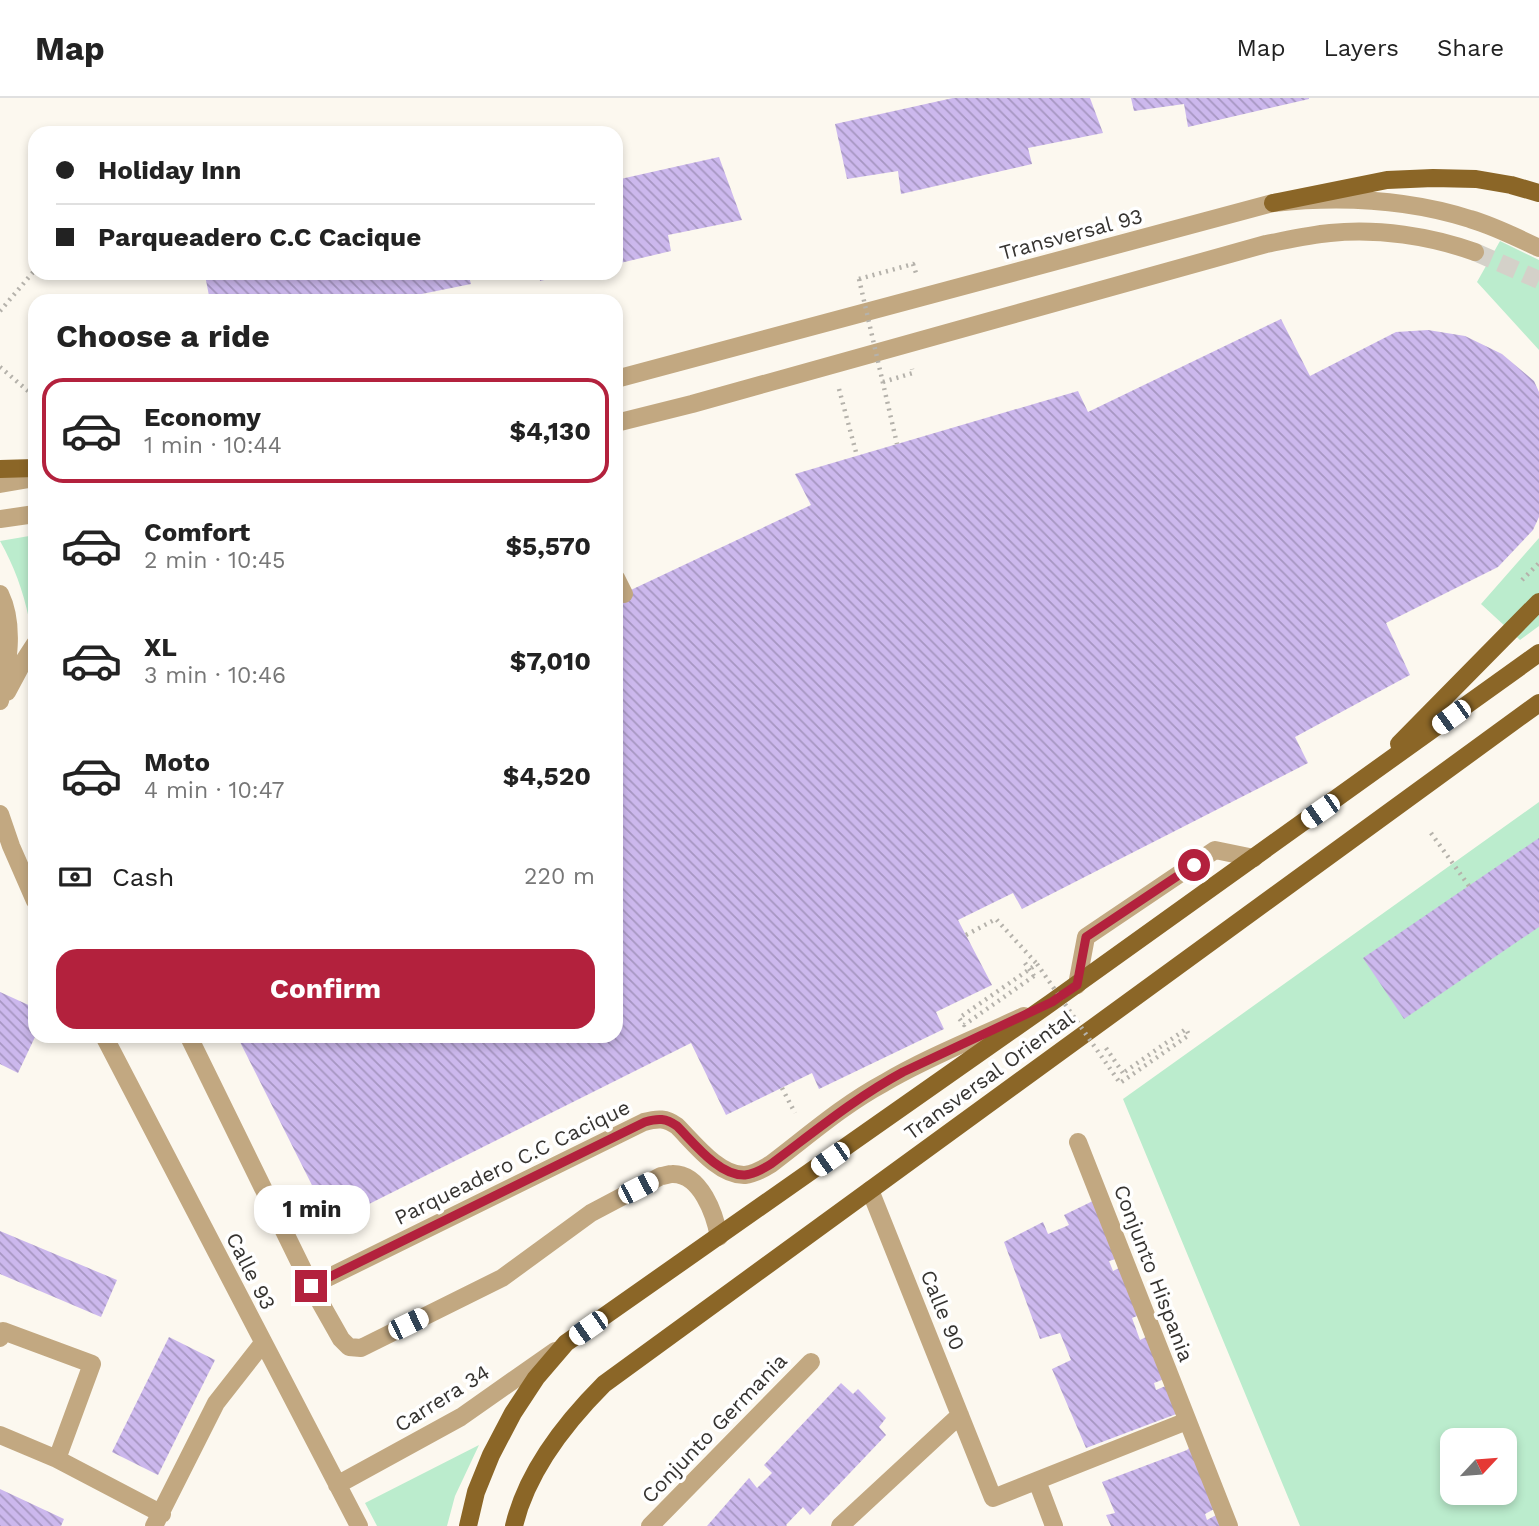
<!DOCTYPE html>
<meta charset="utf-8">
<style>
body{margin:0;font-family:"Work Sans",sans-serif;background:#f6f6f6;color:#222;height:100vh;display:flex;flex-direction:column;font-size:26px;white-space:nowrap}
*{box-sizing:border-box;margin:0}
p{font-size:23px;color:#767676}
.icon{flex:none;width:38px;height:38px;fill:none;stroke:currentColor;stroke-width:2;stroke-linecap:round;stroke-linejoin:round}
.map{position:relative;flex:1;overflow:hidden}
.sheet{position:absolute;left:28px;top:196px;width:595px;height:749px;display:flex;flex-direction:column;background:#fff;border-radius:21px;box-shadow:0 4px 10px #0003}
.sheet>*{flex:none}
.banner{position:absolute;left:28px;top:28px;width:595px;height:154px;border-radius:21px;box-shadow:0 4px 10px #0003;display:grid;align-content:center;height:154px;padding:0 28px;background:#fff}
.needle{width:46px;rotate:64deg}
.tools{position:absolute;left:1440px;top:1330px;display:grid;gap:14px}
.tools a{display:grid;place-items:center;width:77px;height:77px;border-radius:14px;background:#fff;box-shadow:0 4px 10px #0003;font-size:35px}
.end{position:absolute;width:32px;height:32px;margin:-16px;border:9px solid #b3213d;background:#fff;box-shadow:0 0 0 4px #fff}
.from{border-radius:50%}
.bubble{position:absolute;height:49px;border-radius:21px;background:#fff;box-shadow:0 4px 10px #0003;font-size:23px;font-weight:700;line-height:49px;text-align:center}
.car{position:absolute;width:21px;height:42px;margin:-21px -10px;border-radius:9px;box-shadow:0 0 5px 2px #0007;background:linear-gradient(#fff 24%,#345 0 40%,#fff 0 76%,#345 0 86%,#fff 0)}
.banner b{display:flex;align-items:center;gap:24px;height:66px;font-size:26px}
.banner b+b{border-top:2px solid #e0e0e0}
.banner i{width:18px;height:18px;background:#222}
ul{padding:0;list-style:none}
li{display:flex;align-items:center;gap:21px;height:105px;margin:0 14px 10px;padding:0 14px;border:4px solid transparent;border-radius:21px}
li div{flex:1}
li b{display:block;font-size:26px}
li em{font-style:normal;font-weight:700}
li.selected{border-color:#b3213d}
li>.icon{width:63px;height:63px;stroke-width:1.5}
h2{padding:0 28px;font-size:32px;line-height:84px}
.pay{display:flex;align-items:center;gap:18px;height:77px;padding:0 28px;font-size:26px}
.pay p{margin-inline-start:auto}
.primary-button{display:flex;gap:14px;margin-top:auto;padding:14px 28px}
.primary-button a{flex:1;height:80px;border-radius:21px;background:#b3213d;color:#fff;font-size:28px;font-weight:700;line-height:80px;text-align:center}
header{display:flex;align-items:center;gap:42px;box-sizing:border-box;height:98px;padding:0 35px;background:#fff;border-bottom:2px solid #e0e0e0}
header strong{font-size:33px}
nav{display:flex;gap:38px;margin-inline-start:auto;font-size:24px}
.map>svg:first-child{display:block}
.green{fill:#bbeccd;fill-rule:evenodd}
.building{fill:url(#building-back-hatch)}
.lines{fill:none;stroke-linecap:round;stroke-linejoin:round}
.minor-tunnel{stroke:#d4d1c9;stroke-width:18;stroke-dasharray:18 9;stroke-linecap:butt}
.path{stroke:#b5b2ab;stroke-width:4.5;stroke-dasharray:2 5;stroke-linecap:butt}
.minor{stroke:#c2a881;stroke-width:18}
.major{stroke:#8b6627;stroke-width:18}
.path-bridge{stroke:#b5b2ab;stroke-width:4.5;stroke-dasharray:2 5;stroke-linecap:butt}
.route{stroke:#b3213d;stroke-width:9}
.labels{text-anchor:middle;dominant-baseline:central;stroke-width:7;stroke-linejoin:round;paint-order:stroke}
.street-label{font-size:21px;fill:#363431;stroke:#fff}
</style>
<header>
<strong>Map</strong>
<nav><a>Map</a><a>Layers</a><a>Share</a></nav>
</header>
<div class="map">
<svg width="1539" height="1428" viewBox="0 0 1539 1428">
<defs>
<pattern id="building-back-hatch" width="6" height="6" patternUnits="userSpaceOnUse" patternTransform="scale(1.75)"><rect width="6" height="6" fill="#ccb8ed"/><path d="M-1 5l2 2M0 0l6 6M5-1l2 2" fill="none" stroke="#a696c1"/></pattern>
</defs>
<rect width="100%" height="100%" fill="#fcf8ef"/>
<!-- green -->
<path class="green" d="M1500,143L1539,162V252L1477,184Z
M35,437V514L29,521C23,492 14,468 0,443Z
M1539,440V528L1520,542L1481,506Z
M1539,704V1428H1300L1123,1001ZM1452,1342H1505V1395H1452Z
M479,1347L455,1398L447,1428H377L365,1405Z"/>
<!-- building -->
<path class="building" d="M953,0H1090L1103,35L1028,50L1032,66L901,96L898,73L847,81L835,26Z
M1131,0H1309V1L1188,29L1184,6L1134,13Z
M719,59L742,122L668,137L671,153L616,166V82Z
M215,175H468L471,186L397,201V203H210L205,177Z
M539,175H571V176L540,183Z
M1281,221L1310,278L1396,234L1428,232L1465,238L1502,256L1534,283L1539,294V419L1533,432L1498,469L1386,525L1410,577L1295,639L1308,665L1022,811L1013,795L958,822L992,887L936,914L944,931L819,991L812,975L726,1017L691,945L331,1125L237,938H616V499L811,407L795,376L1078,293L1088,314Z
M1539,740V829L1404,921L1363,860Z
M0,894L35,910V939L18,975L0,966Z
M1097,1101L1119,1160L1109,1163L1113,1173L1123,1168L1142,1216L1132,1220L1140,1242L1150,1237L1167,1280L1154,1285L1156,1292L1168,1287L1179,1315L1086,1350L1052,1271L1071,1262L1060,1235L1040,1241L1004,1144L1043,1124L1048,1136L1069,1127L1064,1117Z
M0,1133L117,1182L101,1219L0,1176Z
M169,1239L215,1262L158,1377L112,1354Z
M841,1285L853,1296L858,1291L886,1320L879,1329L886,1337L810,1417L803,1409L786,1427L787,1428H707L749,1380L757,1390L772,1375L764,1367Z
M1191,1348L1216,1410L1205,1416L1207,1422L1218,1416L1223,1428H1111L1106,1417L1115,1415L1102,1384L1187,1352Z
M0,1391L64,1421L61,1428H0Z"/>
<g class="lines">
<!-- minor-tunnel -->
<path class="minor-tunnel" d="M1475,154L1539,182"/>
<!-- path -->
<path class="path" d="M859,181L913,166L916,175
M0,213L35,172
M0,269L35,299
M883,284L913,275L912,271
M839,291L857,358
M1522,482L1539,465
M1431,735L1469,788
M966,837L996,821L1037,866
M1025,865L1034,878
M1106,950L1123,975
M782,990L795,1015"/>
<!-- minor -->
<path class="minor" d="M616,281L1273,105C1339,98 1407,101 1470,121C1494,128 1516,139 1539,150
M616,325L692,306L1266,146C1287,142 1309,137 1330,135C1378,130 1430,138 1475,154
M0,386L35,380
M0,421L35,416
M616,480L624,496
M0,496C16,529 7,569 0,603
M7,594L22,566L35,546
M0,716L11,748L35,803
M1077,887L1086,839L1215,752L1254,760
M104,938L359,1428
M191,938L189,939L311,1188L341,1241L349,1249L361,1250L502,1180L591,1115L661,1078C665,1078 668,1076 672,1076C701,1075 715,1117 719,1139
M1078,1044L1229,1428
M870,1092L993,1400L1187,1323
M311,1188L644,1024C658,1020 666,1020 677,1028C694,1045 719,1078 745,1077C754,1076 763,1071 771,1066C808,1038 843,1007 884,985C928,959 977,940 1024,918
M0,1240L3,1233L92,1266L57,1361
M0,1337L57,1361L162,1416
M1037,1383L1054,1428
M337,1387L461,1319L555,1253
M154,1428L216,1305L263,1245
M650,1428L811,1264
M840,1428L960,1317"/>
<!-- major -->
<path class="major" d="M1273,105L1387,82L1433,80L1476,81L1511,87L1539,95
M0,371L35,370
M1399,646L1539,504
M468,1428L476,1394L491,1357L513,1315L536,1280L566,1245L1052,904L1539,555
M514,1428C527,1373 565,1325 604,1286L1539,605"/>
<!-- path-bridge -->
<path class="path-bridge" d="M859,181L897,346
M1034,878L964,927L959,920L1037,866L1120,985L1189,937L1186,931L1123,975"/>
</g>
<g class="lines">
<!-- route -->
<path class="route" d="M311,1188L645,1024C658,1020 666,1020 677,1028C694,1045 719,1078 745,1077C754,1076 763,1071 771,1066C814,1034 855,1000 903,974L1052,904L1077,887L1086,839L1194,767"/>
</g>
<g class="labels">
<!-- street labels -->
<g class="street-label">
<text transform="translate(1071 136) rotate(-15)">Transversal 93</text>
<text transform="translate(989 977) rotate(-36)">Transversal Oriental</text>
<text transform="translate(512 1064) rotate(-26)">Parqueadero C.C Cacique</text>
<text transform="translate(251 1173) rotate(63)">Calle 93</text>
<text transform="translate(1154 1175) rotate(69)">Conjunto Hispania</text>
<text transform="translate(943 1212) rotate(68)">Calle 90</text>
<text transform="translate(442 1300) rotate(-32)">Carrera 34</text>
<text transform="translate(714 1330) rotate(-46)">Conjunto Germania</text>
</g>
</g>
</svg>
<div class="tools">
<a><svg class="needle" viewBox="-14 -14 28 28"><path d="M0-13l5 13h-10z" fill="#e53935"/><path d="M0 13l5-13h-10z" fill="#767676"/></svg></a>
</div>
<i class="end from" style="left:1194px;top:767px"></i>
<i class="end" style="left:311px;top:1188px"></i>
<div class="bubble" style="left:254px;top:1087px;width:116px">1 min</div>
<i class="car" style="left:1451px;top:619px;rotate:234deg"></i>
<i class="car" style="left:1320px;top:713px;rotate:235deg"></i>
<i class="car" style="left:830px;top:1061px;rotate:235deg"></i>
<i class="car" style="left:638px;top:1090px;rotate:63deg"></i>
<i class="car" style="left:408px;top:1226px;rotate:64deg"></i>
<i class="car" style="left:588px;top:1230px;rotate:235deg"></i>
<div class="banner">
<b><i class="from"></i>Holiday Inn</b>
<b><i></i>Parqueadero C.C Cacique</b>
</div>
<section class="sheet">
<h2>Choose a ride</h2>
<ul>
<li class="selected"><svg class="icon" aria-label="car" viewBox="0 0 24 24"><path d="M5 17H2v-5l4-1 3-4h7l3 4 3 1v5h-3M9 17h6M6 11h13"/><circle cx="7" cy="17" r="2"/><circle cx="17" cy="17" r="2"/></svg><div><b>Economy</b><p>1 min · 10:44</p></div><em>$4,130</em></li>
<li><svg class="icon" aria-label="car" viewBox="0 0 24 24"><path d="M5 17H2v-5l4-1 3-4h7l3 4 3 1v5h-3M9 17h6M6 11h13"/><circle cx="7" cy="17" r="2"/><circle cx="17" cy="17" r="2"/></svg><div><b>Comfort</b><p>2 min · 10:45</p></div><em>$5,570</em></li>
<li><svg class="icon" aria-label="car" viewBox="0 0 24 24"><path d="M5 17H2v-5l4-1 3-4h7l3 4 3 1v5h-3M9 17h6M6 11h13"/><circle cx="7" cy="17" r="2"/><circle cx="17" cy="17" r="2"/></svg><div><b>XL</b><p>3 min · 10:46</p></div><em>$7,010</em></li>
<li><svg class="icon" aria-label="car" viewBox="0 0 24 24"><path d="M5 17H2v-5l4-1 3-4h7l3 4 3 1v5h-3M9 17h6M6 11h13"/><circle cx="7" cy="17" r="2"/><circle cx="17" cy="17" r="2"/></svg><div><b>Moto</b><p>4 min · 10:47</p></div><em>$4,520</em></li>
</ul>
<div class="pay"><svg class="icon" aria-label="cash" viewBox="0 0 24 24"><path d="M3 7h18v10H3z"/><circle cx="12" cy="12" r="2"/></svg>Cash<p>220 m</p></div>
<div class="primary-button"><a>Confirm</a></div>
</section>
</div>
